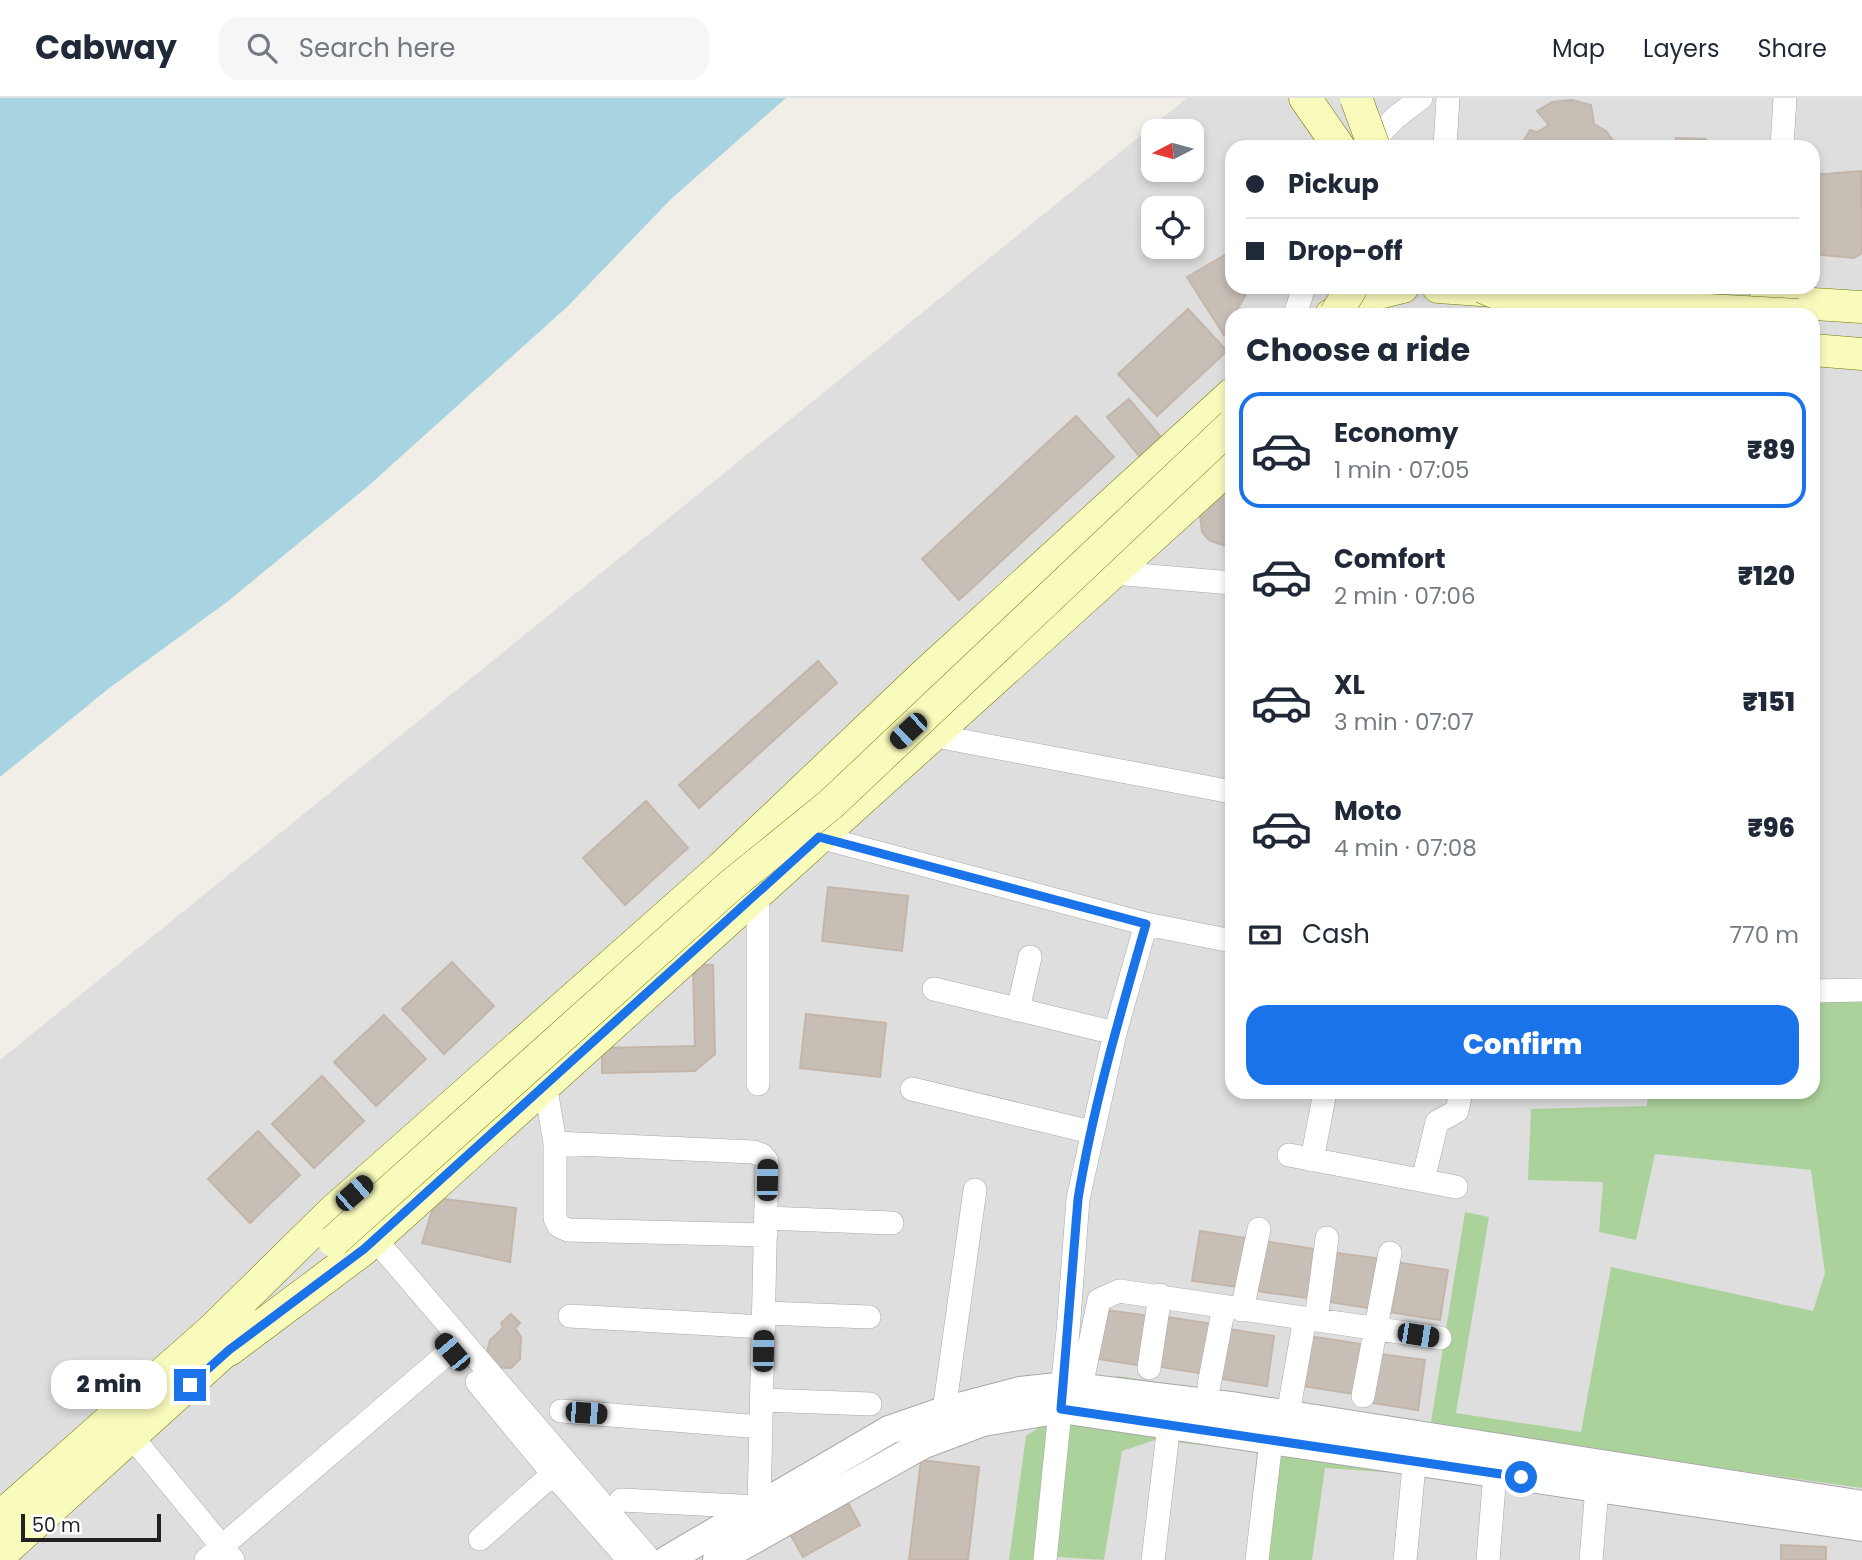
<!DOCTYPE html>
<meta charset="utf-8">
<style>
body{margin:0;font-family:Poppins,sans-serif;background:#f6f6f7;color:#1f2937;height:100vh;display:flex;flex-direction:column;font-size:26px;white-space:nowrap}
*{box-sizing:border-box;margin:0}
p{font-size:23px;color:#747a83}
.icon{flex:none;width:38px;height:38px;fill:none;stroke:currentColor;stroke-width:2;stroke-linecap:round;stroke-linejoin:round}
.map{position:relative;flex:1;overflow:hidden}
.details{position:absolute;left:1225px;top:210px;width:595px;height:791px;display:flex;flex-direction:column;background:#fff;border-radius:21px;box-shadow:0 4px 10px #0003}
.details>*{flex:none}
.guide{position:absolute;left:1225px;top:42px;width:595px;height:154px;border-radius:21px;box-shadow:0 4px 10px #0003;display:grid;align-content:center;height:154px;padding:0 21px;background:#fff}
.needle{width:46px;rotate:264deg}
.controls{position:absolute;left:1141px;top:21px;display:grid;gap:14px}
.controls a{display:grid;place-items:center;width:63px;height:63px;border-radius:14px;background:#fff;box-shadow:0 4px 10px #0003;font-size:35px}
.scale{position:absolute;left:21px;bottom:18px;width:140px;box-sizing:border-box;padding-left:7px;border:4px solid #212121;border-top:0;font-size:19px;line-height:24px;white-space:nowrap;color:#212121;-webkit-text-stroke:5px #fff;paint-order:stroke}
.end{position:absolute;width:32px;height:32px;margin:-16px;border:9px solid #1a73e8;background:#fff;box-shadow:0 0 0 4px #fff}
.from{border-radius:50%}
.bubble{position:absolute;height:49px;border-radius:21px;background:#fff;box-shadow:0 4px 10px #0003;font-size:23px;font-weight:800;line-height:49px;text-align:center}
.car{position:absolute;width:21px;height:42px;margin:-21px -10px;border-radius:9px;box-shadow:0 0 5px 2px #0007;background:linear-gradient(#222 24%,#8ab4d8 0 40%,#222 0 76%,#8ab4d8 0 86%,#222 0)}
.guide b{display:flex;align-items:center;gap:24px;height:66px;font-size:26px}
.guide b+b{border-top:2px solid #e0e1e3}
.guide i{width:18px;height:18px;background:#1f2937}
ul{padding:0;list-style:none}
li{display:flex;align-items:center;gap:21px;height:116px;margin:0 14px 10px;padding:0 7px;border:4px solid transparent;border-radius:21px}
li div{flex:1}
li b{display:block;font-size:26px}
li em{font-style:normal;font-weight:800}
li.on{border-color:#1a73e8}
li>.icon{width:63px;height:63px;stroke-width:1.5}
h2{padding:0 21px;font-size:32px;line-height:84px}
.pay{display:flex;align-items:center;gap:18px;height:77px;padding:0 21px;font-size:26px}
.pay p{margin-inline-start:auto}
.button{display:flex;gap:14px;margin-top:auto;padding:14px 21px}
.button a{flex:1;height:80px;border-radius:21px;background:#1a73e8;color:#fff;font-size:28px;font-weight:800;line-height:80px;text-align:center}
header{display:flex;align-items:center;gap:42px;box-sizing:border-box;height:98px;padding:0 35px;background:#fff;border-bottom:2px solid #e0e1e3}
header strong{font-size:33px}
nav{display:flex;gap:38px;margin-inline-start:auto;font-size:24px}
.search{width:490px;height:63px;background:#f6f6f7;display:flex;align-items:center;gap:18px;box-sizing:border-box;padding:0 24px;border-radius:21px;color:#747a83;font-size:26px}
.map>svg:first-child{display:block}
.residential{fill:#dfdede;fill-rule:evenodd}
.forest{fill:#acd29b}
.water{fill:#a7d4e0}
.building{fill:#c7beb6;stroke:#c4b5a9;stroke-width:2}
.lines{fill:none;stroke-linecap:round;stroke-linejoin:round}
.minor-casing{stroke:#a8a8a8;stroke-width:24}
.tertiary-casing{stroke:#a8a8a8;stroke-width:30}
.secondary-casing{stroke:#727e02;stroke-width:33}
.minor{stroke:#fff;stroke-width:23}
.tertiary{stroke:#fff;stroke-width:28}
.secondary{stroke:#f9fbbc;stroke-width:32}
.secondary-bridge-casing{stroke:#727e02;stroke-width:33;stroke-linecap:butt}
.secondary-bridge{stroke:#f9fbbc;stroke-width:32}
.route{stroke:#1a73e8;stroke-width:9}
</style>
<header>
<strong>Cabway</strong>
<div class="search"><svg class="icon" aria-label="search" viewBox="0 0 24 24"><circle cx="10" cy="10" r="6"/><path d="M15 15l6 6"/></svg>Search here</div>
<nav><a>Map</a><a>Layers</a><a>Share</a></nav>
</header>
<div class="map">
<svg width="1862" height="1462" viewBox="0 0 1862 1462">
<rect width="100%" height="100%" fill="#f1eee7"/>
<!-- residential -->
<path class="residential" d="M1187,0H1862V1462H0V962ZM1153,33H1192V72H1153ZM1232,49H1813V189H1232ZM1153,110H1192V149H1153ZM1232,217H1813V994H1232Z"/>
<!-- forest -->
<path class="forest" d="M1862,900V1390L1430,1330L1465,1114L1489,1119L1456,1315L1581,1334L1611,1169L1813,1213L1825,1175L1811,1072L1655,1056L1636,1142L1599,1134L1603,1084L1528,1082L1531,1011L1647,1008L1648,994H1813V902Z
M1117,1278L1418,1322L1397,1375L1325,1370L1312,1462H1246L1257,1353L1155,1342L1122,1353L1104,1462L1042,1458L1041,1462H1009L1026,1338Z"/>
<!-- water -->
<path class="water" d="M0,0H786L671,101L568,208L366,390L227,504L108,591L0,679Z"/>
<!-- building -->
<path class="building" d="M1572,2L1591,7L1594,26L1606,33L1615,45V49H1520L1530,32L1537,34L1549,27L1537,13L1552,4Z
M1676,40L1706,41V49H1676Z
M1861,73L1862,155L1854,160L1813,156V77Z
M1232,153V189H1250L1234,217H1232L1224,237L1187,179Z
M1188,211L1227,253L1157,318L1118,276Z
M1129,301L1166,345L1144,364L1107,319Z
M1076,318L1114,359L959,502L922,461Z
M1232,373V450L1210,443L1202,434L1200,417Z
M818,563L837,585L699,710L679,687Z
M646,703L688,750L625,807L583,760Z
M828,789L908,798L902,853L822,843Z
M452,864L494,908L444,956L402,911Z
M693,867H713L715,956L695,973L602,975V950L695,948Z
M806,916L886,925L880,979L800,970Z
M384,917L426,961L376,1008L334,964Z
M322,978L364,1023L314,1070L272,1026Z
M258,1033L300,1077L250,1125L208,1081Z
M436,1100L516,1110L510,1164L422,1145Z
M1200,1133L1252,1141L1245,1190L1192,1183Z
M1263,1143L1315,1151L1308,1200L1256,1193Z
M1330,1154L1383,1161L1375,1211L1323,1203Z
M1395,1164L1448,1172L1440,1222L1388,1214Z
M1099,1211L1151,1218L1144,1268L1092,1260Z
M511,1216L520,1225L515,1230L521,1239L520,1261L511,1270L495,1269L486,1258L490,1242L503,1230L501,1225Z
M1161,1218L1213,1226L1206,1276L1154,1268Z
M1222,1230L1274,1238L1267,1288L1215,1280Z
M1309,1238L1361,1246L1354,1296L1302,1288Z
M1373,1255L1425,1262L1418,1312L1366,1304Z
M921,1362L979,1369L968,1462H909Z
M848,1405L860,1427L803,1459L790,1436Z
M1781,1447L1826,1449V1462H1781Z"/>
<g class="lines">
<defs>
<path id="minor" d="M1367,49L1396,19L1421,0
M1445,49L1448,0
M1782,49L1785,0
M1295,217L1304,189
M1113,475L1232,485
M931,637L1232,694
M819,739L1146,826L1232,843
M934,891L1115,935
M1813,893L1862,892
M1018,912L1030,859
M545,986L555,1045L753,1054L762,1057L767,1063L759,1409L766,1421
M758,986V793
M912,991L1091,1034
M555,1045V1120L559,1128L568,1132L766,1137
M1289,1057L1456,1089
M1312,1062L1325,994
M1423,1082L1437,1024L1457,1013L1461,994
M766,1120L892,1125
M375,1141L650,1462
M1242,1212L1259,1131
M764,1215L869,1219
M570,1218L764,1229
M1316,1222L1327,1140
M1149,1270L1160,1197
M477,1284L553,1376L629,1462
M1209,1287L1224,1208
M1081,1289L1099,1202L1119,1193L1440,1240
M1363,1298L1390,1155
M762,1302L870,1306
M561,1313L761,1329
M944,1313L975,1092
M1288,1316L1305,1220
M132,1339L233,1462
M621,1402L759,1409
M480,1441L564,1366
M206,1462L462,1243
M1045,1462L1068,1233L1078,1101L1115,935L1146,826
M1153,1462L1169,1326
M1257,1462L1273,1326
M1405,1462L1416,1347
M1488,1462L1495,1375
M1591,1462L1597,1390"/>
<path id="tertiary" d="M667,1462L889,1332L944,1313L1020,1293L1067,1288L1238,1309L1862,1407
M717,1462L922,1347L983,1324L1061,1311L1862,1429"/>
<path id="secondary" d="M1305,0L1339,49
M1438,189L1510,194
M1765,203L1862,209
M1331,217L1370,197L1403,189
M1813,252L1862,256
M229,1252L364,1151L1232,367
M0,1419L213,1231L333,1113L722,769L924,577L1232,296
M0,1457L243,1237"/>
</defs>
<!-- minor casing -->
<use href="#minor" class="minor-casing"/>
<!-- tertiary casing -->
<use href="#tertiary" class="tertiary-casing"/>
<!-- secondary casing -->
<use href="#secondary" class="secondary-casing"/>
<!-- minor -->
<use href="#minor" class="minor"/>
<!-- tertiary -->
<use href="#tertiary" class="tertiary"/>
<!-- secondary -->
<use href="#secondary" class="secondary"/>
<defs>
<path id="secondary-bridge" d="M1356,0L1374,49
M1482,189L1537,212
M1518,189L1567,204L1798,217
M1335,217L1352,189
M334,1143L730,788L831,706L1232,327"/>
</defs>
<!-- secondary-bridge casing -->
<use href="#secondary-bridge" class="secondary-bridge-casing"/>
<!-- secondary-bridge -->
<use href="#secondary-bridge" class="secondary-bridge"/>
</g>
<g class="lines">
<!-- route -->
<path class="route" d="M190,1287L229,1252L364,1151L819,739L1146,826C1120,917 1093,1008 1078,1101L1061,1311L1521,1379"/>
</g>
</svg>
<div class="controls">
<a><svg class="needle" viewBox="-14 -14 28 28"><path d="M0-13l5 13h-10z" fill="#e53935"/><path d="M0 13l5-13h-10z" fill="#747a83"/></svg></a>
<a><svg class="icon" aria-label="locate" viewBox="0 0 24 24"><circle cx="12" cy="12" r="6"/><path d="M12 2v4M12 18v4M2 12h4M18 12h4"/></svg></a>
</div>
<div class="scale">50 m</div>
<i class="end from" style="left:1521px;top:1379px"></i>
<i class="end" style="left:190px;top:1287px"></i>
<div class="bubble" style="left:51px;top:1262px;width:116px">2 min</div>
<i class="car" style="left:908px;top:633px;rotate:227deg"></i>
<i class="car" style="left:767px;top:1082px;rotate:1deg"></i>
<i class="car" style="left:354px;top:1095px;rotate:49deg"></i>
<i class="car" style="left:1418px;top:1237px;rotate:99deg"></i>
<i class="car" style="left:763px;top:1253px;rotate:1deg"></i>
<i class="car" style="left:452px;top:1254px;rotate:320deg"></i>
<i class="car" style="left:586px;top:1315px;rotate:94deg"></i>
<div class="guide">
<b><i class="from"></i>Pickup</b>
<b><i></i>Drop-off</b>
</div>
<section class="details">
<h2>Choose a ride</h2>
<ul>
<li class="on"><svg class="icon" aria-label="car" viewBox="0 0 24 24"><path d="M5 17H2v-5l4-1 3-4h7l3 4 3 1v5h-3M9 17h6M6 11h13"/><circle cx="7" cy="17" r="2"/><circle cx="17" cy="17" r="2"/></svg><div><b>Economy</b><p>1 min · 07:05</p></div><em>₹89</em></li>
<li><svg class="icon" aria-label="car" viewBox="0 0 24 24"><path d="M5 17H2v-5l4-1 3-4h7l3 4 3 1v5h-3M9 17h6M6 11h13"/><circle cx="7" cy="17" r="2"/><circle cx="17" cy="17" r="2"/></svg><div><b>Comfort</b><p>2 min · 07:06</p></div><em>₹120</em></li>
<li><svg class="icon" aria-label="car" viewBox="0 0 24 24"><path d="M5 17H2v-5l4-1 3-4h7l3 4 3 1v5h-3M9 17h6M6 11h13"/><circle cx="7" cy="17" r="2"/><circle cx="17" cy="17" r="2"/></svg><div><b>XL</b><p>3 min · 07:07</p></div><em>₹151</em></li>
<li><svg class="icon" aria-label="car" viewBox="0 0 24 24"><path d="M5 17H2v-5l4-1 3-4h7l3 4 3 1v5h-3M9 17h6M6 11h13"/><circle cx="7" cy="17" r="2"/><circle cx="17" cy="17" r="2"/></svg><div><b>Moto</b><p>4 min · 07:08</p></div><em>₹96</em></li>
</ul>
<div class="pay"><svg class="icon" aria-label="cash" viewBox="0 0 24 24"><path d="M3 7h18v10H3z"/><circle cx="12" cy="12" r="2"/></svg>Cash<p>770 m</p></div>
<div class="button"><a>Confirm</a></div>
</section>
</div>
